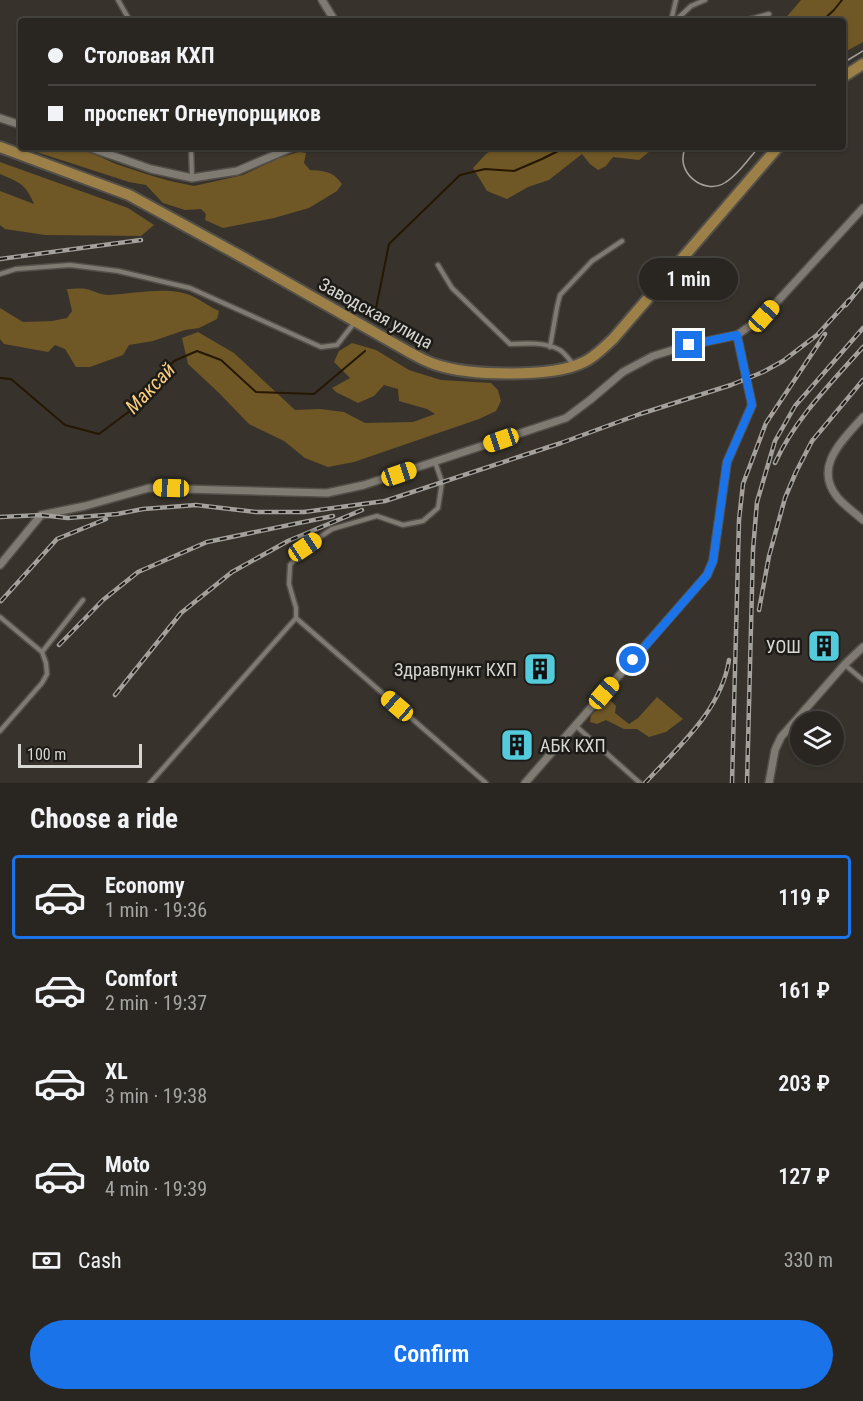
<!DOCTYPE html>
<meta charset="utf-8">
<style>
body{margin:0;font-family:"Roboto Condensed",sans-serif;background:#35322e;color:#f1f3f6;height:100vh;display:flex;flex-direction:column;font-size:22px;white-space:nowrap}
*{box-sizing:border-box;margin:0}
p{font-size:20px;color:#a5a5a5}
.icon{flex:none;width:33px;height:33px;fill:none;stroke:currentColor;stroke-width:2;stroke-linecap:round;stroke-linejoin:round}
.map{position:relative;height:783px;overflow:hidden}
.details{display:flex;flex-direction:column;background:#292621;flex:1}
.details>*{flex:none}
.guide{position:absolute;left:18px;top:18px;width:828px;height:132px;border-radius:6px;box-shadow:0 2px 4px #0004,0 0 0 2px #45433f;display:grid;align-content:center;height:132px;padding:0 30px;background:#292621}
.tools{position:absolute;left:790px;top:711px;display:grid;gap:12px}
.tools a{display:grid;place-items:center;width:54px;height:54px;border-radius:50%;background:#292621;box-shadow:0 2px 4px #0004,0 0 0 2px #45433f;font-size:30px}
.scale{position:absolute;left:18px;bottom:15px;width:124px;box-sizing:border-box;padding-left:6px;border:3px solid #d8d6d1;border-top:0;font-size:16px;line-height:21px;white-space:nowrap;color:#d8d6d1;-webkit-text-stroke:4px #1d1b18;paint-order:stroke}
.end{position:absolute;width:27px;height:27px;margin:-14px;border:8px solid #1a73e8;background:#fff;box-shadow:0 0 0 3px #fff}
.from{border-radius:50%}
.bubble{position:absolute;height:42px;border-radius:21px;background:#292621;box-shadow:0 2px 4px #0004,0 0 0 2px #45433f;font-size:20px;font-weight:600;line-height:42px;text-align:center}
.car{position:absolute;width:18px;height:36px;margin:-18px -9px;border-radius:8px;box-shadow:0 0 4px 2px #0007;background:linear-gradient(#f5c518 24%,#345 0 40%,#f5c518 0 76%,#345 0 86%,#f5c518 0)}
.guide b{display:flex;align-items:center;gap:21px;height:57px;font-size:22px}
.guide b+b{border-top:2px solid #45433f}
.guide i{width:15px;height:15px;background:#f1f3f6}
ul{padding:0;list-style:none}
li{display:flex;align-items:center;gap:18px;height:84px;margin:0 12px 9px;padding:0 18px;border:3px solid transparent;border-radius:6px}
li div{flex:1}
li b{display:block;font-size:22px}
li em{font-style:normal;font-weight:600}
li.current{border-color:#1a73e8}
li>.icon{width:54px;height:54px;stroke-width:1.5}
h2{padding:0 30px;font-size:27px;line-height:72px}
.pay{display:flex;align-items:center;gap:15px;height:66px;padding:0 30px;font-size:22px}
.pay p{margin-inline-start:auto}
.primary-button{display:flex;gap:12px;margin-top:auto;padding:12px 30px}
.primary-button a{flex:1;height:69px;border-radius:36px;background:#1a73e8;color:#fff;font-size:24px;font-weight:600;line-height:69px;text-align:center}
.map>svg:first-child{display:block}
.green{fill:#6f5726}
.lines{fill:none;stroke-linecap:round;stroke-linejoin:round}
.stream{stroke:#251700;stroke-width:2}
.service-casing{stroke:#534f49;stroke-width:7}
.minor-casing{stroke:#534f49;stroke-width:10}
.primary-casing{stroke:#534f49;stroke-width:14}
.service{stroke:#807b72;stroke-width:4}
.minor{stroke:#807b72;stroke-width:7}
.primary{stroke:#9c8047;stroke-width:10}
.tram{stroke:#a4a19c;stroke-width:1.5}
.rail-casing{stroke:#a4a19c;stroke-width:4.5}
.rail{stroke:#1d1b18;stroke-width:2;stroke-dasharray:7;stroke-linecap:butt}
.route{stroke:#1a73e8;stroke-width:8}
.labels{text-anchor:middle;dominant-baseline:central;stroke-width:5;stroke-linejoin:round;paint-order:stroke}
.street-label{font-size:18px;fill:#d8d6d1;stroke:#1d1b18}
.poi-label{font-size:18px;fill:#d8d6d1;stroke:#1d1b18;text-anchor:end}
.water-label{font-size:20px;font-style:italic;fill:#f8cd7d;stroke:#1d1b18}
</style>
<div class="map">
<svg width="863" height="783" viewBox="0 0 863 783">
<rect width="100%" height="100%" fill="#37332c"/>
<!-- green -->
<path class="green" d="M801,0H863V42L843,53V21H783Z
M21,147H71L89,152L116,164L146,174L170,181L194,186L243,175L279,158L299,152L306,153L304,163L310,170C324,171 333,171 342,184L337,191L309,208L274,218L223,228L205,220L206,214L201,209L185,210L163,203L146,185L129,182Z
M496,147H655L639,160L613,157L606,166L598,170L590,164L582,154L549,180L528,187L507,199L487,191L473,168L486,154Z
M0,162L128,208L154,225L141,236L45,235L5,229L0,225V191L34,204C25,183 20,183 0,174Z
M67,289C73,289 81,288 86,289C95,291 100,295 109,295C134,294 171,285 194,297C202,301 210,307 219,311L217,319L199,328L185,330L153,341L129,345L123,355L90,367H76L65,349L55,345L48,352L4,344L0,339V308L23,322L52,321L67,318L72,311Z
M198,332L234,353L295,410L320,409L344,412L365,423L413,422L435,414L427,409L399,401L398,389L384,385L374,396L358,403L336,392L332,388L350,378L334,362L339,351L352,343L376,350L409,370L441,380L491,383L498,390L501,401L496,411L479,419L354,462L328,467L305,458L284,441L249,424L218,392L188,364L182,338Z
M657,697L683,719L666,732L649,737L637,729H624L606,720L597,724L590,722L591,716L605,700L612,702L616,706L615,713L629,724L638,718Z"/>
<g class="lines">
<!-- stream -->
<path class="stream" d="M822,21L834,10L842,0
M376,308L389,244L460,175L485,169L514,171L542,159L566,147
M0,378L11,379L65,425L99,434L131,410L174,361L197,351L221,360L256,392L314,394L365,351"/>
<defs>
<path id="service" d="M118,0L130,21
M671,21L676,0
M675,21L691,6L705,0
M743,21L769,14
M191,147L192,177
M438,265L452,288L510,344C527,343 545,342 560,350C565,353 570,361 574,365
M0,274L16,269L70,265L118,271L156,280L190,288L321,347L337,345L355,322
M550,347L557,307L560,295L592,261L622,241
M0,617L42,652L46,663L47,674L42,683L0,731
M296,618L486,783
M42,652L83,600
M845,665L863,680
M576,726L640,783
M150,783L296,618V608L289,584L290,565L305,547L332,529L377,516L403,525L423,521L438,508L442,482L435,462"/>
<path id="minor" d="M322,0L335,21
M0,118L21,125
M88,147L151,169L192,178L237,171L293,147
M863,417C843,440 812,467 838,498C845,506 855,513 863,520
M0,565L41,515L85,506L149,488L327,493L364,485L566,418L590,400L623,372L653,356L689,345L737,335L764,316L863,208
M525,783L707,575L713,561L727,462L752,405L737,335
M769,783L775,750L781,737L845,664L863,647"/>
<path id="primary" d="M843,77L863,64
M0,147L129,195L244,258L409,352C417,356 425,361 434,364C468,376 552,378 584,362C595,357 604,347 613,339L778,147"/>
</defs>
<!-- service casing -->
<use href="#service" class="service-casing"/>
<!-- minor casing -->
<use href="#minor" class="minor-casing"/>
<!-- primary casing -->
<use href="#primary" class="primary-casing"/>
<!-- service -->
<use href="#service" class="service"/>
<!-- minor -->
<use href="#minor" class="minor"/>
<!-- primary -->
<use href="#primary" class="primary"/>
<!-- tram -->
<path class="tram" d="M843,63L863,51
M686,147C673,171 704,197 726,182C739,174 749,158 759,147"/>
<defs>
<path id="rail" d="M0,259L141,240
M846,305L863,284
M775,463C795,419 831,383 863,347
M0,517L41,515L68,518L117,514L143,509L196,505L256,512H304L385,501L561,443L640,414L731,385L763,372L783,361L817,335L849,300
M1,601L57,539L106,519
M759,610L769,556L785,498L796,472L812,441L863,380
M59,645L103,600L138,572L207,542L333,516
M115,695L181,613L232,572L288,541L362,510
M645,783C678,747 721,711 729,660
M732,783L739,520L743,484L766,423L825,334
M747,783L753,550L757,502L775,441L795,406L863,328"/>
</defs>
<!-- rail casing -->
<use href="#rail" class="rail-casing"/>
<!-- rail -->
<use href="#rail" class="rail"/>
</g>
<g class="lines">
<!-- route -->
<path class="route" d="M633,660L707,575L713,561L727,462L752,405L737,335L689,345"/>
</g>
<!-- icons -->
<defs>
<symbol id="building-square" viewBox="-11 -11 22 22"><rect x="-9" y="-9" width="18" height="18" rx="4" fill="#53cbdb" stroke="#1d1b18"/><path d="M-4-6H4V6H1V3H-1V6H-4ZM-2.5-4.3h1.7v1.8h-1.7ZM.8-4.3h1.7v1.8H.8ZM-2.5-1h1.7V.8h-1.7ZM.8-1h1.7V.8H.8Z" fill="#111"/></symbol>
</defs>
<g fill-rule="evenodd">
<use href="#building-square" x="805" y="627" width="38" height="38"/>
<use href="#building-square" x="521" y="650" width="38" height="38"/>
<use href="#building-square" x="498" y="726" width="38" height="38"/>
</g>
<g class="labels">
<!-- street labels -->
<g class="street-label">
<text transform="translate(376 313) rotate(29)">Заводская улица</text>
</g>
<!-- poi labels -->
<g class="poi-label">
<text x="801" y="646">УОШ</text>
<text x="517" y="669">Здравпункт КХП</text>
<text x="540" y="745" text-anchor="start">АБК КХП</text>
</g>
<!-- water labels -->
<g class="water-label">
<text transform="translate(150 388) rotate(-46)">Максай</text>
</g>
</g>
</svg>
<div class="tools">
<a><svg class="icon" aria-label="layers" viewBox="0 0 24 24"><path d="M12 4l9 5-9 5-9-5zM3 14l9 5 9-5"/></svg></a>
</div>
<div class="scale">100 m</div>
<i class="end from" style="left:633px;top:660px"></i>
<i class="end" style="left:689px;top:345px"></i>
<div class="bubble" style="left:639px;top:258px;width:99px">1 min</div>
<i class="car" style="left:764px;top:316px;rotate:42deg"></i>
<i class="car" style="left:501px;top:440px;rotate:251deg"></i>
<i class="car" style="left:399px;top:474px;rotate:71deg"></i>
<i class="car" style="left:171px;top:488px;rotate:272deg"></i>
<i class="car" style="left:305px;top:547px;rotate:56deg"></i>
<i class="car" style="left:604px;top:693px;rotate:41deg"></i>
<i class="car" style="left:397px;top:706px;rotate:311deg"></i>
<div class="guide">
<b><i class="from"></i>Столовая КХП</b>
<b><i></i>проспект Огнеупорщиков</b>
</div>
</div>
<section class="details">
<h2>Choose a ride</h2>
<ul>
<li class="current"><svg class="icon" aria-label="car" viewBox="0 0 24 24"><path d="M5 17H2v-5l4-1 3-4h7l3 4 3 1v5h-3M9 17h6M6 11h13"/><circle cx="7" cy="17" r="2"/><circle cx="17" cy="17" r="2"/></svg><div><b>Economy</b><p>1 min · 19:36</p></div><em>119 ₽</em></li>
<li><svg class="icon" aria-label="car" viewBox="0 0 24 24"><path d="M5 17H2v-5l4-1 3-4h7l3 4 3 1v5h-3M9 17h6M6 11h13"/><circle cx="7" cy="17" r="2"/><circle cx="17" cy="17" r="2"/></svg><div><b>Comfort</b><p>2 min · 19:37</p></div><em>161 ₽</em></li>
<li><svg class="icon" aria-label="car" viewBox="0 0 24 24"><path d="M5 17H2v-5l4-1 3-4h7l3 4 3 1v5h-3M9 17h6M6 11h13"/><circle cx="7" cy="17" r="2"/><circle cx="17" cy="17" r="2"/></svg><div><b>XL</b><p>3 min · 19:38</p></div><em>203 ₽</em></li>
<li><svg class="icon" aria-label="car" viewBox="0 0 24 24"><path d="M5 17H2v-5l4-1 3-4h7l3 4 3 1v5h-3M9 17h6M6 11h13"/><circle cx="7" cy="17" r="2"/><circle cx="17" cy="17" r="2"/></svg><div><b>Moto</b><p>4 min · 19:39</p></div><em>127 ₽</em></li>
</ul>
<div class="pay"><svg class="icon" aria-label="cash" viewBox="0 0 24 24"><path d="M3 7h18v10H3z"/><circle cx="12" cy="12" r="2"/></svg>Cash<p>330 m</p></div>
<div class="primary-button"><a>Confirm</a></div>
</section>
